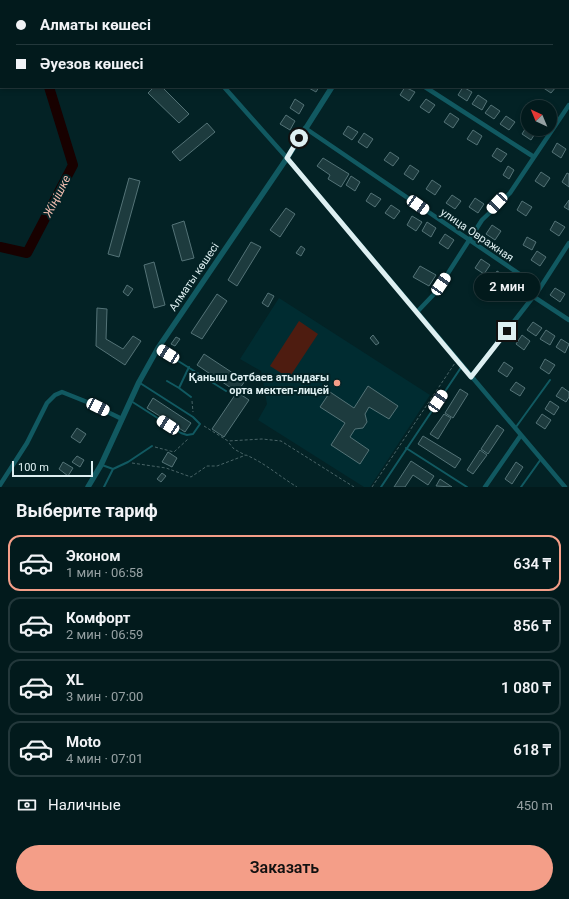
<!DOCTYPE html>
<html lang="ru">
<meta charset="utf-8">
<style>
body{margin:0;font-family:Roboto,sans-serif;background:#0c2325;color:#f1f3f6;height:100vh;display:flex;flex-direction:column;font-size:15px;white-space:nowrap}
*{box-sizing:border-box;margin:0}
p{font-size:13px;color:#96a1a3}
.icon{flex:none;width:22px;height:22px;fill:none;stroke:currentColor;stroke-width:2;stroke-linecap:round;stroke-linejoin:round}
.map{position:relative;height:487px;overflow:hidden}
.drawer{display:flex;flex-direction:column;background:#021a1c;flex:1}
.drawer>*{flex:none}
.banner{position:absolute;left:0px;top:0px;width:569px;height:88px;box-shadow:0 2px 6px #0003,0 0 0 1px #23383b;display:grid;align-content:center;height:88px;padding:0 16px;background:#021a1c}
.needle{width:26px;rotate:316deg}
.controls{position:absolute;left:521px;top:100px;display:grid;gap:8px}
.controls a{display:grid;place-items:center;width:36px;height:36px;border-radius:50%;background:#021a1c;box-shadow:0 2px 6px #0003,0 0 0 1px #23383b;font-size:20px}
.scale{position:absolute;left:12px;bottom:10px;width:81px;box-sizing:border-box;padding-left:4px;border:2px solid #deeff1;border-top:0;font-size:11px;line-height:14px;white-space:nowrap;color:#deeff1;-webkit-text-stroke:3px #032225;paint-order:stroke}
.end{position:absolute;width:18px;height:18px;margin:-9px;border:5px solid #deeff1;background:#111;box-shadow:0 0 0 2px #111}
.from{border-radius:50%}
.bubble{position:absolute;height:28px;border-radius:14px;background:#021a1c;box-shadow:0 2px 6px #0003,0 0 0 1px #23383b;font-size:13px;font-weight:600;line-height:28px;text-align:center}
.car{position:absolute;width:12px;height:24px;margin:-12px -6px;border-radius:5px;box-shadow:0 0 3px 1px #0007;background:linear-gradient(#fff 24%,#345 0 40%,#fff 0 76%,#345 0 86%,#fff 0)}
.banner b{display:flex;align-items:center;gap:14px;height:38px;font-size:15px}
.banner b+b{border-top:1px solid #23383b}
.banner i{width:10px;height:10px;background:#f1f3f6}
ul{padding:0;list-style:none}
li{display:flex;align-items:center;gap:12px;height:56px;margin:0 8px 6px;padding:0 8px;border:2px solid #23383b;border-radius:12px}
li div{flex:1}
li b{display:block;font-size:15px}
li em{font-style:normal;font-weight:600}
li.on{border-color:#f49e88}
li>.icon{width:36px;height:36px;stroke-width:1.5}
h2{padding:0 16px;font-size:18px;line-height:48px}
.pay{display:flex;align-items:center;gap:10px;height:44px;padding:0 16px;font-size:15px}
.pay p{margin-inline-start:auto}
.primary-button{display:flex;gap:8px;margin-top:auto;padding:8px 16px}
.primary-button a{flex:1;height:46px;border-radius:24px;background:#f49e88;color:#111;font-size:16px;font-weight:600;line-height:46px;text-align:center}
.map>svg:first-child{display:block}
.built{fill:#002c31}
.green{fill:#4e1c10}
.lines{fill:none;stroke-linecap:round;stroke-linejoin:round}
.river{stroke:#180100;stroke-width:10}
.building{fill:#1d3b3e;stroke:#547377}
.path{stroke:#496467;stroke-width:1;stroke-dasharray:3 2;stroke-linecap:butt}
.service{stroke:#115961;stroke-width:2}
.minor{stroke:#115961;stroke-width:4.5}
.tertiary{stroke:#115961;stroke-width:5.5}
.route{stroke:#deeff1;stroke-width:5}
.poi-dot{fill:#f49e88;stroke:#032225;stroke-width:1.5}
.labels{text-anchor:middle;dominant-baseline:central;stroke-width:4;stroke-linejoin:round;paint-order:stroke}
.street-label{font-size:11px;fill:#deeff1;stroke:#032225}
.poi-label{font-size:11px;font-weight:bold;fill:#deeff1;stroke:#032225;text-anchor:end}
.water-label{font-size:12px;font-style:italic;fill:#f1bdb0;stroke:#032225}
</style>
<div class="map">
<svg width="569" height="487" viewBox="0 0 569 487">
<rect width="100%" height="100%" fill="#032225"/>
<!-- built -->
<path class="built" d="M279,298L430,395L370,487H364L258,420L267,404L261,371L240,359Z"/>
<!-- green -->
<path class="green" d="M299,321L318,334L289,378L270,366Z"/>
<g class="lines">
<!-- river -->
<path class="river" d="M20,0L21,1
M0,247L27,253L73,165L49,87"/>
</g>
<!-- building -->
<path class="building" d="M154,87H162L189,114L179,123L148,93Z
M307,87H319L316,92Z
M405,87L415,92L409,101L400,95Z
M463,87L472,92L467,101L458,95Z
M542,87H556L551,93Z
M478,95L487,101L482,110L472,104Z
M295,99L304,105L299,114L290,108Z
M426,99L435,105L429,113L420,107Z
M491,105L500,111L494,119L485,113Z
M450,113L459,119L453,128L444,122Z
M286,115L295,121L290,130L280,124Z
M506,116L515,122L509,130L500,124Z
M207,123L215,132L180,161L172,152Z
M348,126L358,132L352,140L343,134Z
M527,126L528,129L536,132L531,140L522,134Z
M473,130L482,136L477,145L467,139Z
M364,133L373,139L367,148L358,142Z
M557,143L566,149L561,158L552,152Z
M497,148L507,154L501,162L492,156Z
M390,152L399,158L393,166L384,160Z
M323,158L349,174L341,187L328,179L330,175L317,166Z
M410,165L419,171L413,180L404,174Z
M508,166L514,170L509,179L503,175Z
M541,172L550,178L544,187L535,181Z
M567,173L569,174V187L562,182Z
M351,176L360,182L355,191L346,185Z
M129,178L140,181L119,257L108,254Z
M432,180L441,186L435,195L426,189Z
M371,193L381,199L375,207L366,201Z
M452,195L461,201L455,209L446,203Z
M475,198L484,204L478,213L469,207Z
M569,200V210L564,207Z
M522,201L532,207L526,216L517,210Z
M391,205L400,211L394,219L385,213Z
M286,208L295,214L280,237L270,230Z
M412,216L422,222L416,231L407,225Z
M184,221L194,258L182,261L172,225Z
M555,221L565,227L559,236L550,230Z
M427,222L436,228L431,237L422,231Z
M492,225L501,231L495,240L486,234Z
M445,234L454,240L448,249L439,243Z
M527,237L536,242L532,250L523,245Z
M251,242L261,247L237,286L228,280Z
M301,246L305,249L301,256L296,253Z
M537,251L546,257L540,266L531,260Z
M481,259L490,265L484,274L475,268Z
M154,262L165,305L154,308L144,265Z
M420,266L436,275L429,286L413,277Z
M497,271L507,277L501,286L492,280Z
M517,282L526,288L521,297L511,291Z
M127,285L133,289L128,296L123,292Z
M555,288L565,294L560,302L550,295Z
M268,293L274,296L268,307L262,303Z
M217,294L227,301L202,339L191,333Z
M97,308L107,309L106,339L123,349L133,336L141,341L125,365L96,346Z
M533,322L542,328L536,336L527,330Z
M546,330L555,336L550,345L540,339Z
M373,335L379,343L376,345L370,338Z
M522,335L530,341L524,350L516,344Z
M176,337L180,339L175,346L171,344Z
M561,339L569,344L565,353L556,347Z
M204,354L245,381L237,392L197,365Z
M545,359L555,365L549,374L540,368Z
M504,362L513,368L507,377L498,371Z
M516,382L525,388L520,396L510,390Z
M368,386L398,406L389,419L369,407L365,414L367,422L363,428L355,429L350,437L369,450L360,464L331,445L345,423L320,407L330,392L354,408Z
M562,387L569,392V397L566,402L556,396Z
M460,389L468,394L453,418L445,413Z
M237,392L249,400L224,437L212,429Z
M153,398L191,423L185,432L147,408Z
M550,401L559,407L554,415L545,409Z
M444,414L451,418L438,439L430,434Z
M542,414L551,420L545,429L536,423Z
M497,425L504,430L488,454L481,449Z
M77,428L86,434L80,443L71,437Z
M423,436L461,459L455,468L418,444Z
M480,450L487,455L473,474L467,470Z
M168,452L177,458L172,467L162,462Z
M77,456L84,460L80,467L72,462Z
M411,461L434,476L428,485L413,475L405,487H394Z
M63,462L73,468L68,476L59,469Z
M516,462L523,467L512,484L505,479Z
M162,473L166,476L161,482L157,479Z
M440,479L452,487L436,486Z"/>
<g class="lines">
<!-- path -->
<path class="path" d="M192,401L193,412
M204,426L228,441L262,439L281,441L354,487
M229,443L234,449L245,455
M155,447L174,452L188,439
M132,463L166,468L191,477L207,466H217L246,455C265,463 279,476 297,487
M372,487L455,363"/>
<!-- service -->
<path class="service" d="M159,349L226,391
M167,381L179,388L189,367
M179,388L191,397
M131,401L181,433L187,435L193,434L200,424L193,417L140,383
M516,427L550,380
M406,448L467,487
M102,465L113,469L128,462L152,446
M104,487L113,469
M381,487L462,366
M521,487L541,459"/>
<!-- minor -->
<path class="minor" d="M175,0L176,1
M441,0L443,1
M180,1V0
M284,1L285,0
M568,82H569
M224,87L287,158L565,487
M425,87L534,157
M305,128L540,288
M534,297L569,320
M417,312L436,292L482,220L510,193L569,105
M471,377L540,288L569,243
M0,485L27,443L47,403L55,395L62,392L87,402L122,419
M485,487L521,435"/>
<!-- tertiary -->
<path class="tertiary" d="M388,1L389,0
M88,487L101,465L139,382L158,348L287,158L332,87"/>
</g>
<g class="lines">
<!-- route -->
<path class="route" d="M299,138L287,158L471,377L507,331"/>
</g>
<!-- markers -->
<circle class="poi-dot" cx="337" cy="383" r="4"/>
<g class="labels">
<!-- street labels -->
<g class="street-label">
<text transform="translate(477 235) rotate(34)">улица Овражная</text>
<text transform="translate(194 277) rotate(-56)">Алматы көшесі</text>
</g>
<!-- poi labels -->
<g class="poi-label">
<text x="329" y="377">Қаныш Сәтбаев атындағы<tspan x="329" dy="13">орта мектеп-лицей</tspan></text>
</g>
<!-- water labels -->
<g class="water-label">
<text transform="translate(57 196) rotate(-63)">Жіңішке</text>
</g>
</g>
</svg>
<div class="controls">
<a><svg class="needle" viewBox="-14 -14 28 28"><path d="M0-13l5 13h-10z" fill="#e53935"/><path d="M0 13l5-13h-10z" fill="#96a1a3"/></svg></a>
</div>
<div class="scale">100 m</div>
<i class="end from" style="left:299px;top:138px"></i>
<i class="end" style="left:507px;top:331px"></i>
<div class="bubble" style="left:474px;top:273px;width:66px">2 мин</div>
<i class="car" style="left:497px;top:203px;rotate:223deg"></i>
<i class="car" style="left:418px;top:205px;rotate:124deg"></i>
<i class="car" style="left:441px;top:284px;rotate:34deg"></i>
<i class="car" style="left:168px;top:354px;rotate:302deg"></i>
<i class="car" style="left:438px;top:401px;rotate:34deg"></i>
<i class="car" style="left:98px;top:407px;rotate:116deg"></i>
<i class="car" style="left:168px;top:425px;rotate:303deg"></i>
<div class="banner">
<b><i class="from"></i>Алматы көшесі</b>
<b><i></i>Әуезов көшесі</b>
</div>
</div>
<section class="drawer">
<h2>Выберите тариф</h2>
<ul>
<li class="on"><svg class="icon" aria-label="car" viewBox="0 0 24 24"><path d="M5 17H2v-5l4-1 3-4h7l3 4 3 1v5h-3M9 17h6M6 11h13"/><circle cx="7" cy="17" r="2"/><circle cx="17" cy="17" r="2"/></svg><div><b>Эконом</b><p>1 мин · 06:58</p></div><em>634 ₸</em></li>
<li><svg class="icon" aria-label="car" viewBox="0 0 24 24"><path d="M5 17H2v-5l4-1 3-4h7l3 4 3 1v5h-3M9 17h6M6 11h13"/><circle cx="7" cy="17" r="2"/><circle cx="17" cy="17" r="2"/></svg><div><b>Комфорт</b><p>2 мин · 06:59</p></div><em>856 ₸</em></li>
<li><svg class="icon" aria-label="car" viewBox="0 0 24 24"><path d="M5 17H2v-5l4-1 3-4h7l3 4 3 1v5h-3M9 17h6M6 11h13"/><circle cx="7" cy="17" r="2"/><circle cx="17" cy="17" r="2"/></svg><div><b>XL</b><p>3 мин · 07:00</p></div><em>1 080 ₸</em></li>
<li><svg class="icon" aria-label="car" viewBox="0 0 24 24"><path d="M5 17H2v-5l4-1 3-4h7l3 4 3 1v5h-3M9 17h6M6 11h13"/><circle cx="7" cy="17" r="2"/><circle cx="17" cy="17" r="2"/></svg><div><b>Moto</b><p>4 мин · 07:01</p></div><em>618 ₸</em></li>
</ul>
<div class="pay"><svg class="icon" aria-label="cash" viewBox="0 0 24 24"><path d="M3 7h18v10H3z"/><circle cx="12" cy="12" r="2"/></svg>Наличные<p>450 m</p></div>
<div class="primary-button"><a>Заказать</a></div>
</section>
